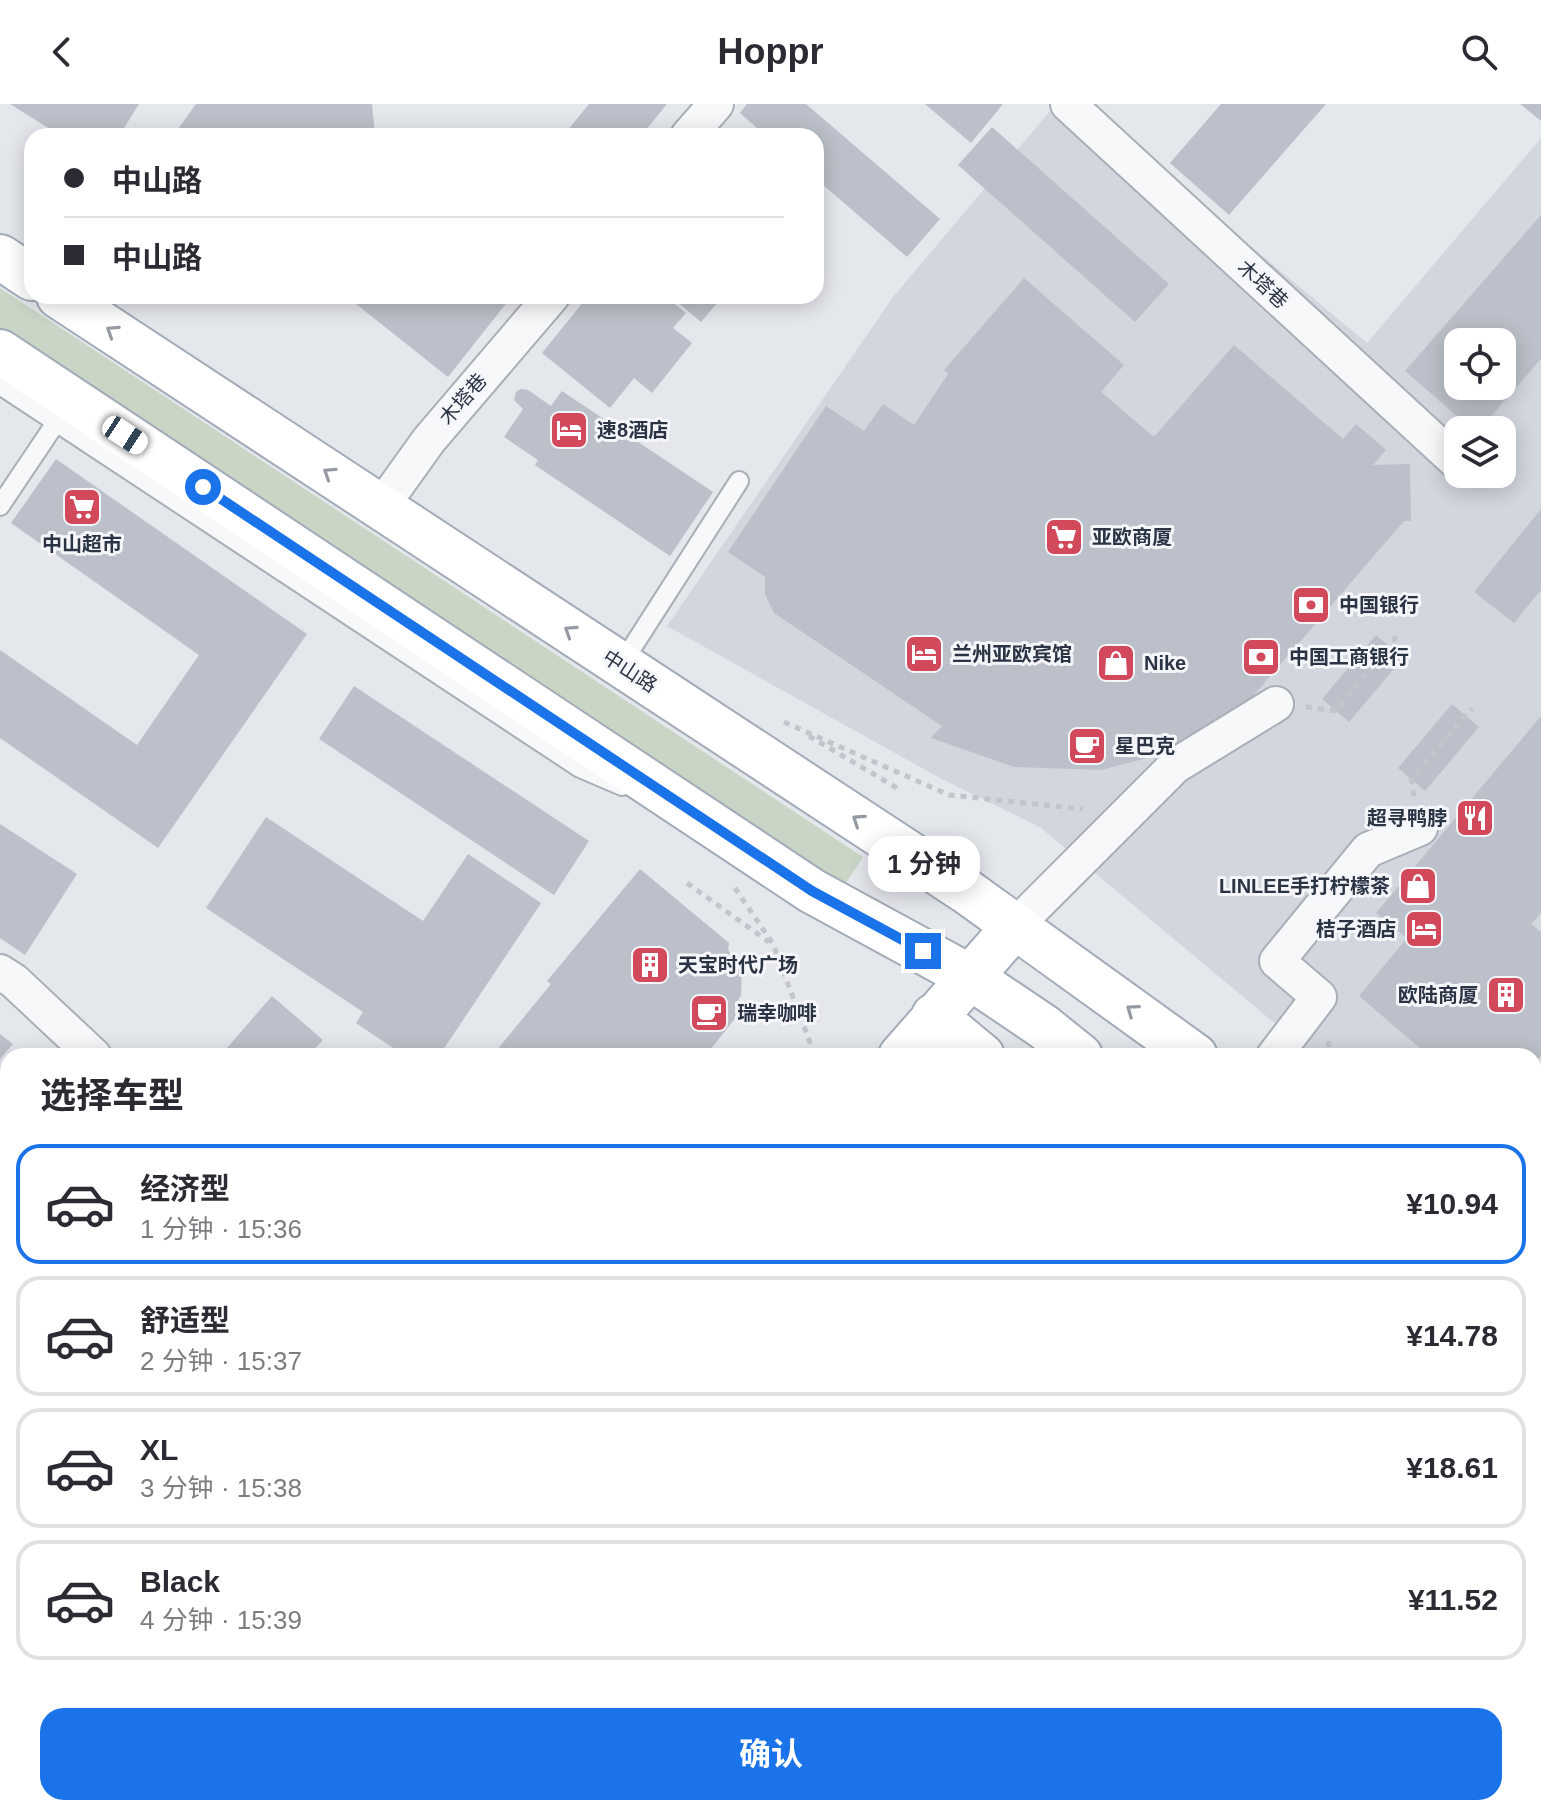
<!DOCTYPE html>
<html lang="zh">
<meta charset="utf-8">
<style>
body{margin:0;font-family:Arial,"Noto Sans SC",sans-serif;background:#f2f2f3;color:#2b2b33;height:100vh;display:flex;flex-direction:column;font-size:30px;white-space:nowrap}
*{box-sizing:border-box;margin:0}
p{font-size:26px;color:#7c7c81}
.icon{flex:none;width:44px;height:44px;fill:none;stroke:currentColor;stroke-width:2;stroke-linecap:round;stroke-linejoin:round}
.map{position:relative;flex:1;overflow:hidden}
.drawer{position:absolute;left:0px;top:944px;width:1542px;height:768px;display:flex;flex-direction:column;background:#fff;border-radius:24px 24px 0 0;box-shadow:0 4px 20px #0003}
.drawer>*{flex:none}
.hud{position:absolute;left:24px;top:24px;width:800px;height:176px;border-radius:24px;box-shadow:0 4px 20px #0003;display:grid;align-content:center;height:176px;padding:0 40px;background:#fff}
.tools{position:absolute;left:1444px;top:224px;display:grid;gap:16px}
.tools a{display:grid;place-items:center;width:72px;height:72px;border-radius:16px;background:#fff;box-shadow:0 4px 20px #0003;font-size:40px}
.end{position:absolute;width:36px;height:36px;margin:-18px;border:10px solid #1a73e8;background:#fff;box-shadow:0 0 0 4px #fff}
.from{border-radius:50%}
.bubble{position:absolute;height:56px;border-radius:24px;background:#fff;box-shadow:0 4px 20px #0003;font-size:26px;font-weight:700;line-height:56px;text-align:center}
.car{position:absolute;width:24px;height:48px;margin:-24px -12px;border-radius:10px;box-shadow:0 0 6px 2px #0007;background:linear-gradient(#fff 24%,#345 0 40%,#fff 0 76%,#345 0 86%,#fff 0)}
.hud b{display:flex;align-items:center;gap:28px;height:76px;font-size:30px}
.hud b+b{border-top:2px solid #e1e1e2}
.hud i{width:20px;height:20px;background:#2b2b33}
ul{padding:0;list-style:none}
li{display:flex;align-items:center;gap:24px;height:120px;margin:0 16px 12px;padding:0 24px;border:4px solid #e1e1e2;border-radius:24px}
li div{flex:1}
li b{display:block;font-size:30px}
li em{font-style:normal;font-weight:700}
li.on{border-color:#1a73e8}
li>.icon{width:72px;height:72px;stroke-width:1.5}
h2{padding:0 40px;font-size:36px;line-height:96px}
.cta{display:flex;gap:16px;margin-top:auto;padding:16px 40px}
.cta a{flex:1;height:92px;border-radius:24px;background:#1a73e8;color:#fff;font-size:32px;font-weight:700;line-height:92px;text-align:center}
header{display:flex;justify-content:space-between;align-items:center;height:104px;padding:0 40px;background:#fff;font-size:36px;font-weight:700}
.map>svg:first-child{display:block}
.built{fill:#d2d6de;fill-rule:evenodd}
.green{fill:#c9d6c5}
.building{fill:#bbc0ca;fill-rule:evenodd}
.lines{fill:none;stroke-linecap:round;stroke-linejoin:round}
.street-tunnel{stroke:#bfc3cb;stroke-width:34;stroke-dasharray:34 17;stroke-linecap:butt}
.lane-casing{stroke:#a9aeb7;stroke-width:22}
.street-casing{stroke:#a9aeb7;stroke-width:38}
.primary-casing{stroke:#a3abb8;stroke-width:48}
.path{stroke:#c2c5cb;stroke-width:5;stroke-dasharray:6 6;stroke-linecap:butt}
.lane{stroke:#f7f8fa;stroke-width:18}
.street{stroke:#f7f8fa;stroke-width:34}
.primary{stroke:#fff;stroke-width:44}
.oneway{stroke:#959aa2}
.route{stroke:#1a73e8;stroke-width:10}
.labels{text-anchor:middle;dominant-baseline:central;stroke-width:6;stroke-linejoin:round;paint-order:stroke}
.street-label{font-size:20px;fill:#2b3445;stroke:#f4f6f9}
.poi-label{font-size:20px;font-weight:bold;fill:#2b3445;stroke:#f4f6f9;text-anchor:start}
</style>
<header><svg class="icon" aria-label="back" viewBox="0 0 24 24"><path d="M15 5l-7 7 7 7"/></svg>Hoppr<svg class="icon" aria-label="search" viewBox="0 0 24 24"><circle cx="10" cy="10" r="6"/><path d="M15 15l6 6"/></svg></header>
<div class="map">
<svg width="1541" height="1712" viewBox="0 0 1541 1712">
<rect width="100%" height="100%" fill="#e4e7ec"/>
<!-- built -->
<path class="built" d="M1056,0H1080L1367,239L1541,34V859L1447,952H1314L1041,724L938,673L667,522L893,193ZM1458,238H1502V282H1458ZM1458,326H1502V370H1458Z
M0,1354L8,1360V1704H171L165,1712H0Z
M1534,1377L1541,1384V1712H1422L1413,1704H1534Z
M879,1704H1323L1316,1712H888Z"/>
<!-- green -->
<path class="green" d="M0,184L863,753L844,782L0,225Z
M313,1704H630L623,1712H306Z"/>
<!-- building -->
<path class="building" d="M10,0H139L119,32H61Z
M196,0H372L375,32H173Z
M589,0H667L641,32H573L567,27Z
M747,0H806L940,115L907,153L816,75V32H766L740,9Z
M925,0H1003L971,39Z
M1221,0H1326L1229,111L1170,59Z
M1520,0H1541V17Z
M992,23L1169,180L1135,218L958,61Z
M1541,111V255L1479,326H1473L1405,267ZM1458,238H1502V282H1458Z
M1024,174L1124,261L1101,288L1154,333L1234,241L1343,335L1356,320L1386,346L1373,361L1410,360L1411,417H1404L1254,591L1261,599L1186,644L1101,666L1014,663L931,634L942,622L774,509L765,490V473L728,448L826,302L864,327L883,300L914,321L948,270L944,266Z
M346,192H512L448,273Z
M588,192H665L686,209L673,224L692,239L652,289L634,274L610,304L542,249Z
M670,192H723L701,218Z
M521,285L528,286L551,302L562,287L713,388L670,452L535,361L538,356L504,333L523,305L514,296L516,288Z
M56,355L307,530L158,744L0,634V546L137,641L199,551L11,419Z
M1541,405V486L1514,519L1474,488Z
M1376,531L1403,554L1349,618L1322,595Z
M354,582L589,737L554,791L319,635Z
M1452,600L1479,623L1425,687L1398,664Z
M1541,612V809L1531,820L1541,828V952L1534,960V952H1429L1359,892L1407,834L1376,809Z
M266,713L423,817L468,750L541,799L439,952H405L356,919L363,908L206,804Z
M0,720L77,770L25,851L0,834Z
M640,765L729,839L728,846L742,866L741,891L735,902L738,911L705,952H492L551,880L547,877Z
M272,892L323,936L308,952H220Z
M0,930L13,940L0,955Z
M0,1003L8,1010V1046L0,1056Z
M1534,1006L1541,1012V1126L1534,1119Z
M8,1169V1236L0,1229V1178Z
M0,1402L8,1403V1704H49L42,1712H0Z
M1534,1481L1541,1487V1637L1534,1638Z
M847,1704H945L953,1712H839Z
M989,1704H1105L1098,1712H998Z
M1328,1704H1377L1385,1712H1321Z"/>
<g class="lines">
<!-- street-tunnel -->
<path class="street-tunnel" d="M144,1712L150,1704"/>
<defs>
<path id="lane" d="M0,281L580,664L622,682
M0,402L63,308
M621,561L739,377
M0,1110L8,1100
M1534,1370L1541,1357
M964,1704L973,1712
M1252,1712L1259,1704"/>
<path id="street" d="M1068,0L1458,359
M688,32L716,0
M381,403L429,336L552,192
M1016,821L1175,662L1276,600
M0,868L14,877L94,952
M1274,952L1319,893L1277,857L1368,746L1420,724
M84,1712L90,1704
M525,1712L532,1704"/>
<path id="primary" d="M0,153L32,174
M59,192L966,787L1195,952
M0,248L812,787L970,873L1044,923L1080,952
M934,912L982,952
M901,952L1016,821
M1534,1242L1541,1248
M1534,1318L1541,1324
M248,1712L255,1704
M706,1712L712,1704"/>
</defs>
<!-- lane casing -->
<use href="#lane" class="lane-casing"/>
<!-- street casing -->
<use href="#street" class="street-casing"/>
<!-- primary casing -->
<use href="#primary" class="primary-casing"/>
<!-- path -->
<path class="path" d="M1306,603L1336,607L1397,532
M784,618L949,691L1083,705
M809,632L897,684
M1414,692L1411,675L1472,604
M687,779L769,838
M735,784L773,840L815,952
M1328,937L1331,952
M1534,1182L1541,1188
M1534,1453L1541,1459"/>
<!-- lane -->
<use href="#lane" class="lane"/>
<!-- street -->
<use href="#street" class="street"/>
<!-- primary -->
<use href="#primary" class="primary"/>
</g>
<!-- one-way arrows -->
<defs><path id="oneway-chevron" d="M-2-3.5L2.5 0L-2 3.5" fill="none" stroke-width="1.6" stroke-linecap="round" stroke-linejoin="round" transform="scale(2)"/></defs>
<g class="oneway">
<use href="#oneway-chevron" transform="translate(112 227) rotate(-147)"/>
<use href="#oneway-chevron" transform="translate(329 369) rotate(-147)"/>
<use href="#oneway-chevron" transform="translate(570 527) rotate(-147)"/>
<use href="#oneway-chevron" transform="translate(858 716) rotate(-146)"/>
<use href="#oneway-chevron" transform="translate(1132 906) rotate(-144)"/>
</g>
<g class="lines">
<!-- route -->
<path class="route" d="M203,383L812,787L923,847"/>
</g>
<!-- icons -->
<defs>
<symbol id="hotel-square" viewBox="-11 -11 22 22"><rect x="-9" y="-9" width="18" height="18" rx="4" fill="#d1495b" stroke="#f4f6f9"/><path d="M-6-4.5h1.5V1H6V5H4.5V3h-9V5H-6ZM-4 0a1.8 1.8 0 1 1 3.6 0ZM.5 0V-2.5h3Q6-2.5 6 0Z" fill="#fff"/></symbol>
<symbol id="supermarket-square" viewBox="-11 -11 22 22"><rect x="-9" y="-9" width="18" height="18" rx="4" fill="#d1495b" stroke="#f4f6f9"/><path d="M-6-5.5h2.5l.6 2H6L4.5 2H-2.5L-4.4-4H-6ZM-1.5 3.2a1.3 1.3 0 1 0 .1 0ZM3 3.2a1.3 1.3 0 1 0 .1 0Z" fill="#fff"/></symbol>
<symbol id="bank-square" viewBox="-11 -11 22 22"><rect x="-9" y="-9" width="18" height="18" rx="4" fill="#d1495b" stroke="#f4f6f9"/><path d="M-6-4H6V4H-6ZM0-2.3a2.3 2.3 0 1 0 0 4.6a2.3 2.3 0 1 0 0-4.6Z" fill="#fff"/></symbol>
<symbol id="shop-square" viewBox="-11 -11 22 22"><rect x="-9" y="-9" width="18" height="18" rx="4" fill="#d1495b" stroke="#f4f6f9"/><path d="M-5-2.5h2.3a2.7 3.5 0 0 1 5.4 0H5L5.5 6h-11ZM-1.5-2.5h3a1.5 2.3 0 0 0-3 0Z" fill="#fff"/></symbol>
<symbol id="cafe-square" viewBox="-11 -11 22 22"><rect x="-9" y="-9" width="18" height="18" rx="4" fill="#d1495b" stroke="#f4f6f9"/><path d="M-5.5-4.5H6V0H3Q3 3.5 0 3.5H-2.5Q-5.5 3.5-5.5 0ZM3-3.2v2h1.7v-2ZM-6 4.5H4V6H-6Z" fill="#fff"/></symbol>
<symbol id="restaurant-square" viewBox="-11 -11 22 22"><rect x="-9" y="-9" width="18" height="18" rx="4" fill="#d1495b" stroke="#f4f6f9"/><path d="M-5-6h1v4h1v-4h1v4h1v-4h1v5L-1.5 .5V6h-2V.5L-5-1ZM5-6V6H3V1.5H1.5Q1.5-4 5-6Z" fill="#fff"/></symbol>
<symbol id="building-square" viewBox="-11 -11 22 22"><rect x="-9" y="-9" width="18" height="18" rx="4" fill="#d1495b" stroke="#f4f6f9"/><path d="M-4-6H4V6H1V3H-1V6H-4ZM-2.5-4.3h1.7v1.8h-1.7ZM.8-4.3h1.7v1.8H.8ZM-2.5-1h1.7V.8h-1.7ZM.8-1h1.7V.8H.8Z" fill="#fff"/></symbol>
</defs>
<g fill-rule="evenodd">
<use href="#hotel-square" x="547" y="304" width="44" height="44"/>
<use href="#supermarket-square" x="60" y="381" width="44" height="44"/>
<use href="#supermarket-square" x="1042" y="411" width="44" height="44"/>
<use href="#bank-square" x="1289" y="479" width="44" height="44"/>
<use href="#hotel-square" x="902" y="528" width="44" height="44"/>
<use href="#bank-square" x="1239" y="531" width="44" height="44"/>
<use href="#shop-square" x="1094" y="537" width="44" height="44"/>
<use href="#cafe-square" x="1065" y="620" width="44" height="44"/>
<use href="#restaurant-square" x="1453" y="692" width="44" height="44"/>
<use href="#shop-square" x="1396" y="760" width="44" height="44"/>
<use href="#hotel-square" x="1402" y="803" width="44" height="44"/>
<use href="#building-square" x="628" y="839" width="44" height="44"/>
<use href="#building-square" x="1484" y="869" width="44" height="44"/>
<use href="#cafe-square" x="687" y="887" width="44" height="44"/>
</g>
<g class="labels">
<!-- street labels -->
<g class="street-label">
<text transform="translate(1263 180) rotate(43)">木塔巷</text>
<text transform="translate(463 295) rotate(-49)">木塔巷</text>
<text transform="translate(630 567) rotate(33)">中山路</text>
</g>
<!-- poi labels -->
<g class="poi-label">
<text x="597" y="326">速8酒店</text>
<text x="1092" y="433">亚欧商厦</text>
<text x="82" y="440" text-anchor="middle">中山超市</text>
<text x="1339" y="501">中国银行</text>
<text x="952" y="550">兰州亚欧宾馆</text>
<text x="1289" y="553">中国工商银行</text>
<text x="1144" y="559">Nike</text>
<text x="1115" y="642">星巴克</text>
<text x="1447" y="714" text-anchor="end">超寻鸭脖</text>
<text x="1390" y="782" text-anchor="end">LINLEE手打柠檬茶</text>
<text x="1396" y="825" text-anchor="end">桔子酒店</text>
<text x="678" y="861">天宝时代广场</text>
<text x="1478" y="891" text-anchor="end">欧陆商厦</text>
<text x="737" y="909">瑞幸咖啡</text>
</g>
</g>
</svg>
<div class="tools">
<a><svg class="icon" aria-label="locate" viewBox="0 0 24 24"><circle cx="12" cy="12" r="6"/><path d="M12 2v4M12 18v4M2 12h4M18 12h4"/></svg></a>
<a><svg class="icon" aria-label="layers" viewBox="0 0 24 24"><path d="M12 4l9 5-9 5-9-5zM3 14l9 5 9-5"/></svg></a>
</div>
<i class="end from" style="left:203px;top:383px"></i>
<i class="end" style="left:923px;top:847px"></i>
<div class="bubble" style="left:868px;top:732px;width:112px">1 分钟</div>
<i class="car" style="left:125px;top:331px;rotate:123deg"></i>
<div class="hud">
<b><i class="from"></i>中山路</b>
<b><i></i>中山路</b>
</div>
<section class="drawer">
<h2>选择车型</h2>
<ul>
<li class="on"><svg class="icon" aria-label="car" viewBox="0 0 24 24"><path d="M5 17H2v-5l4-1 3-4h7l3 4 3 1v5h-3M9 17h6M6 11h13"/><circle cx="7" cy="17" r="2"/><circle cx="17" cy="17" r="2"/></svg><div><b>经济型</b><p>1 分钟 · 15:36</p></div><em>¥10.94</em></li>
<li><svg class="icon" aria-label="car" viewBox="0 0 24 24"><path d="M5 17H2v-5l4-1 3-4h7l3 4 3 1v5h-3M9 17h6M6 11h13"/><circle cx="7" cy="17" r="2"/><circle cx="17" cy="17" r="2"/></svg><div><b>舒适型</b><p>2 分钟 · 15:37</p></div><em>¥14.78</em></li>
<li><svg class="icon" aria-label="car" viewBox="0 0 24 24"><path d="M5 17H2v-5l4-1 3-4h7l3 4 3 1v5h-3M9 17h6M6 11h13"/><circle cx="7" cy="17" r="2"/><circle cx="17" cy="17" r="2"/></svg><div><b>XL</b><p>3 分钟 · 15:38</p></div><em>¥18.61</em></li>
<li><svg class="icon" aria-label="car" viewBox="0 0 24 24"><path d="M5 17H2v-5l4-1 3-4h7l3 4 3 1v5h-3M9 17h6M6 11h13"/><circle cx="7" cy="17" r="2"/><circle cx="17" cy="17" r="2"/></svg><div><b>Black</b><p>4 分钟 · 15:39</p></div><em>¥11.52</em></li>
</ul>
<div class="cta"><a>确认</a></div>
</section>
</div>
